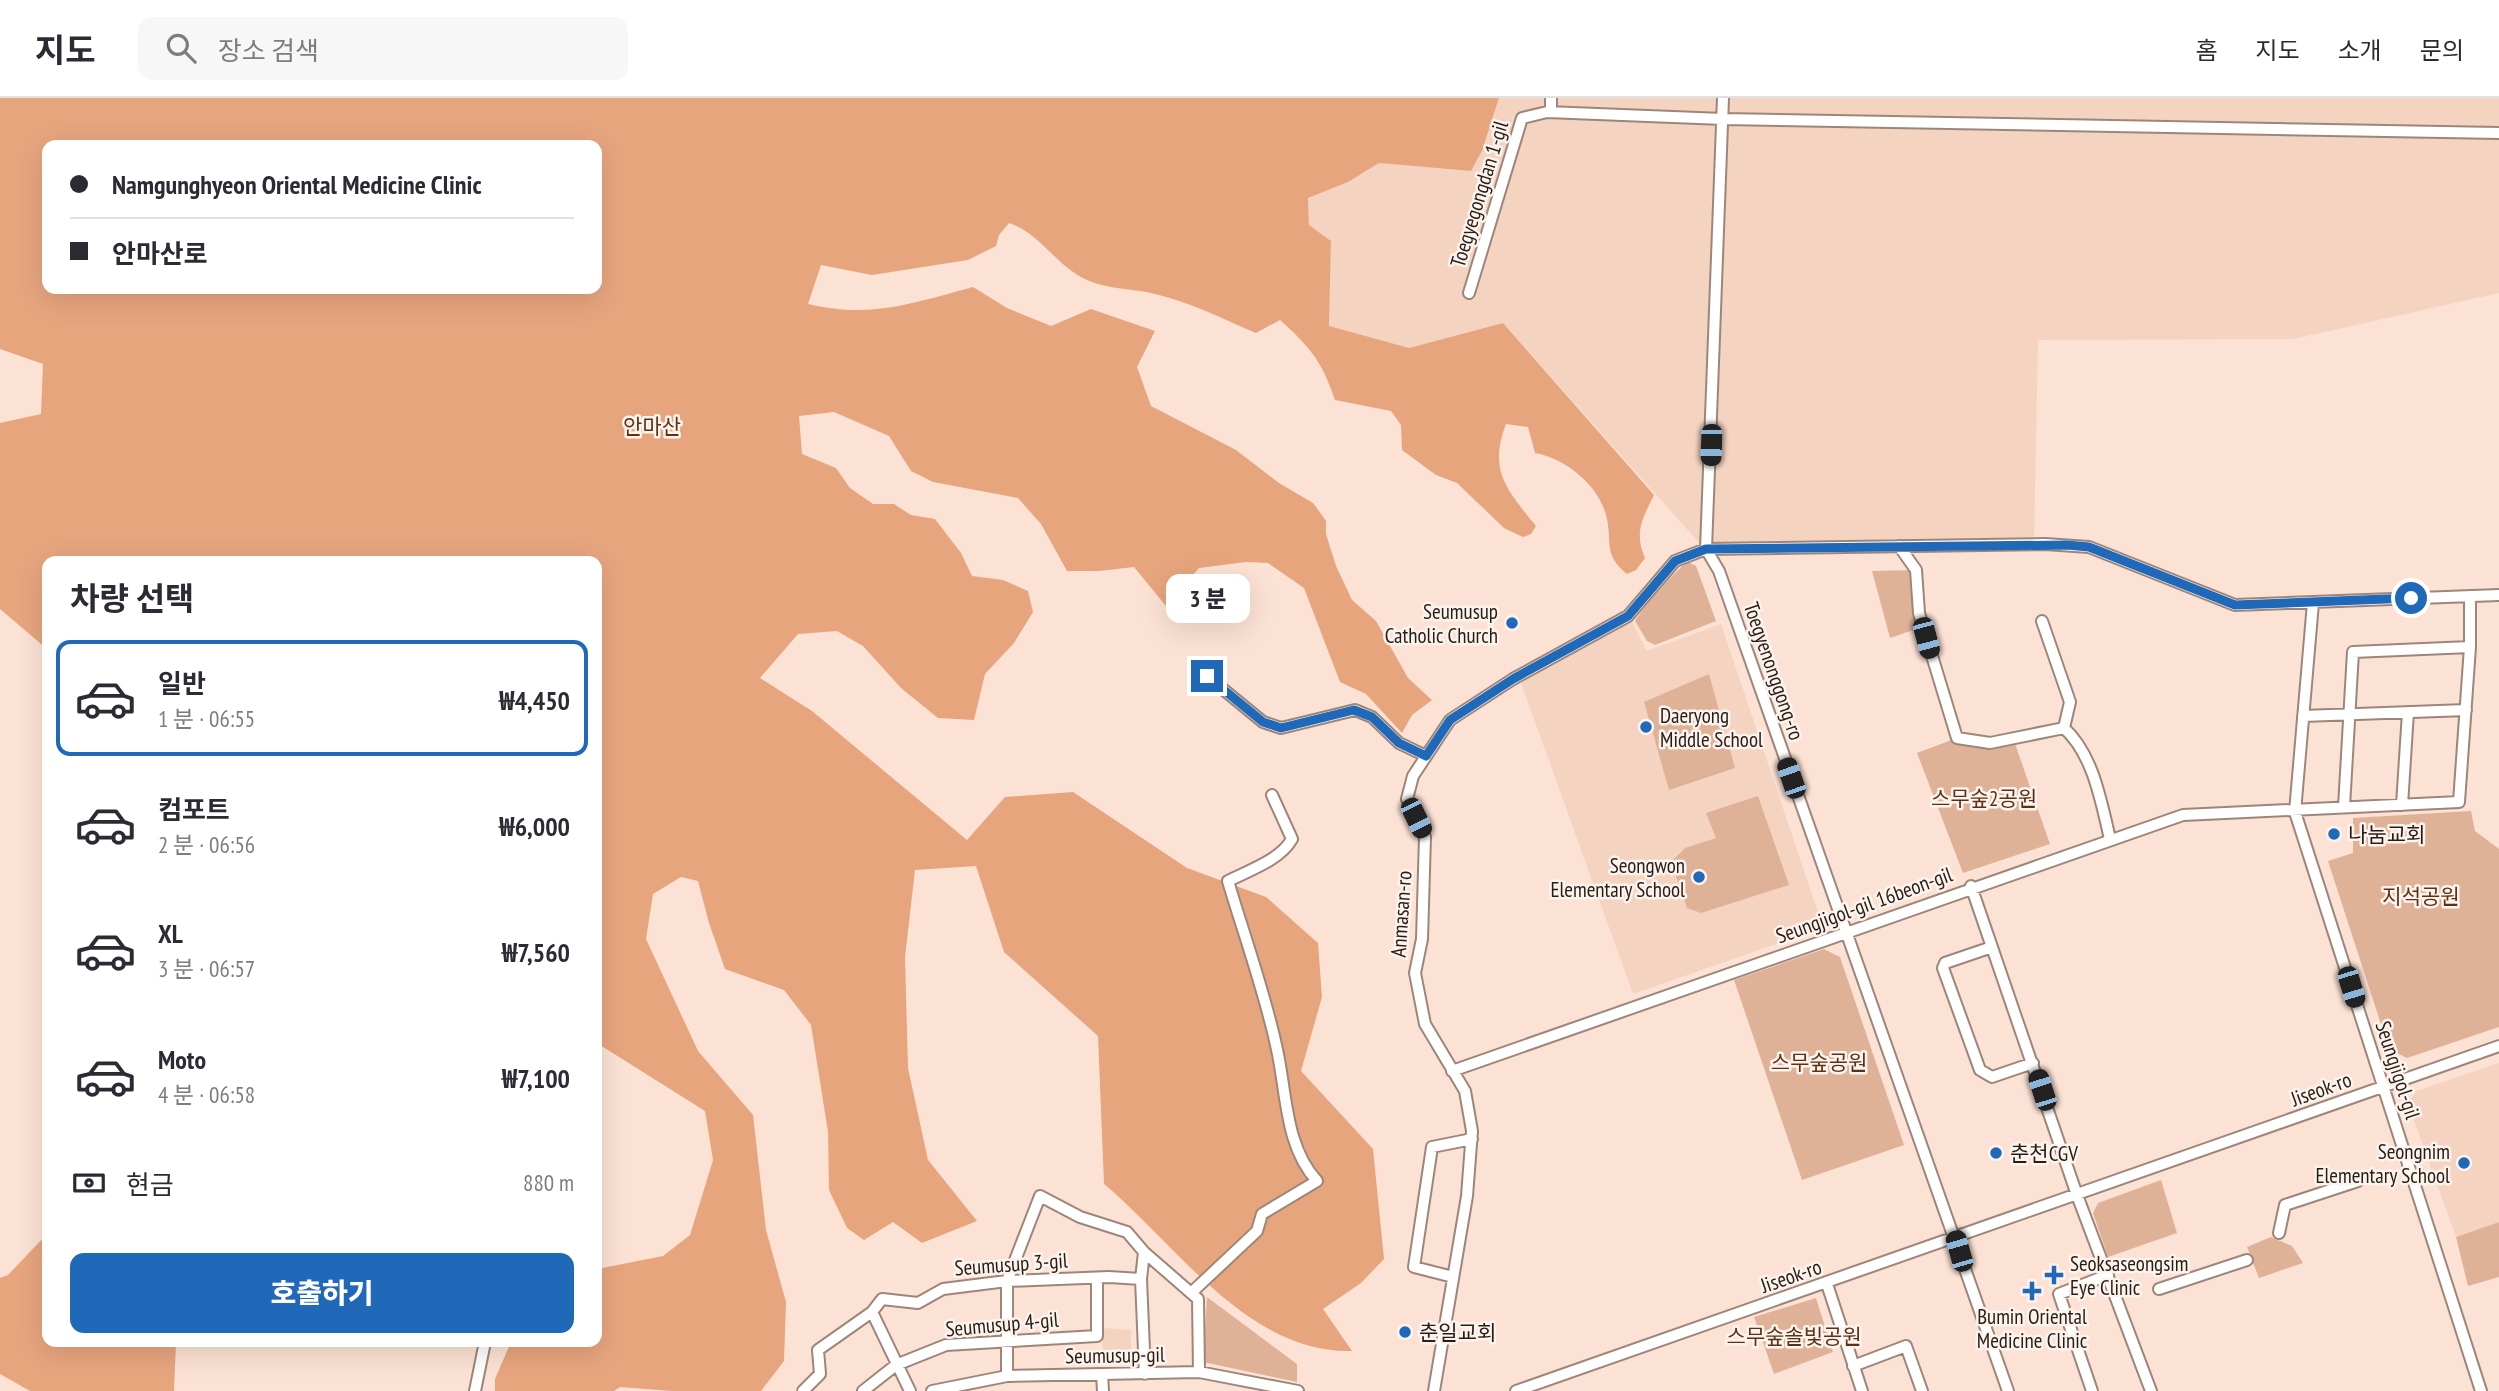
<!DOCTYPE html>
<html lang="ko">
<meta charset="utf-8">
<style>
body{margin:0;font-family:"PT Sans Narrow","Noto Sans KR",sans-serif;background:#f7f7f7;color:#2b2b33;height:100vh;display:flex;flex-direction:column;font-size:26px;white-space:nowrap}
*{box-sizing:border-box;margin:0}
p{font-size:23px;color:#7c7c81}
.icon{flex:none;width:38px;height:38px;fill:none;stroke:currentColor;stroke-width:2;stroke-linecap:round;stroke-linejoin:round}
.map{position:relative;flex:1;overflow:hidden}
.details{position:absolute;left:42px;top:458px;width:560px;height:791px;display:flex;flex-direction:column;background:#fff;border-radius:14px;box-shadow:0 7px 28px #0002}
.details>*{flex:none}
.top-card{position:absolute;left:42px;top:42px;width:560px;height:154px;border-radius:14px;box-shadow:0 7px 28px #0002;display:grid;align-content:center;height:154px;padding:0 28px;background:#fff}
.end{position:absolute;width:32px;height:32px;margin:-16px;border:9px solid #2068b8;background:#fff;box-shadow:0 0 0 4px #fff}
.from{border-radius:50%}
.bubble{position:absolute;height:49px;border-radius:14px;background:#fff;box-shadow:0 7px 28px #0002;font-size:23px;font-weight:800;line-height:49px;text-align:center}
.car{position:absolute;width:21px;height:42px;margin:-21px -10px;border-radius:9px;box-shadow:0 0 5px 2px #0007;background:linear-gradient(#222 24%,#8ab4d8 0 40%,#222 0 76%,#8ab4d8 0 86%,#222 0)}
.top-card b{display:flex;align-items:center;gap:24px;height:66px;font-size:26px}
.top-card b+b{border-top:2px solid #e1e1e2}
.top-card i{width:18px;height:18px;background:#2b2b33}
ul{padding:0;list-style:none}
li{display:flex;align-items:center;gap:21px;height:116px;margin:0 14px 10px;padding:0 14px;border:4px solid transparent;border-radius:14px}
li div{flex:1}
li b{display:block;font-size:26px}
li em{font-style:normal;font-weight:800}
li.on{border-color:#2068b8}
li>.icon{width:63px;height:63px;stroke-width:1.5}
h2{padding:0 28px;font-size:32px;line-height:84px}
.pay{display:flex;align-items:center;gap:18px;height:77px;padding:0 28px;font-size:26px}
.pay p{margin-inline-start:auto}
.button{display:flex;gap:14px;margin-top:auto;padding:14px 28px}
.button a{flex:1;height:80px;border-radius:14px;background:#2068b8;color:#fff;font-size:28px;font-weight:800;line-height:80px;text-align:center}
header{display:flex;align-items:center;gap:42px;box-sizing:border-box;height:98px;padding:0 35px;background:#fff;border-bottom:2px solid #e1e1e2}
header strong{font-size:33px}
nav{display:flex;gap:38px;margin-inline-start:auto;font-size:24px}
.search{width:490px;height:63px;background:#f7f7f7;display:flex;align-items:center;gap:18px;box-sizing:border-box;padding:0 24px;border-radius:14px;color:#7c7c81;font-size:26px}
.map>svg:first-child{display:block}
.built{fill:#f4d3c1}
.green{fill:#dfb298}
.forest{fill:#e7a57e;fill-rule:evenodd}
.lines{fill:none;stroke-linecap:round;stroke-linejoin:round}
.minor-casing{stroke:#9d8679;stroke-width:14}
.minor{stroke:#fff;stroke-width:10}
.route{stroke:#2068b8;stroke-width:9}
.poi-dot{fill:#2068b8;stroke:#fdf3ed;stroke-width:2.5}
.labels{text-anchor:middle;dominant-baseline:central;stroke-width:5;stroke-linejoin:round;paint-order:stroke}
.street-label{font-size:21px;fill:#261d18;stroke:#fdf3ed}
.park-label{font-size:21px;fill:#5d3115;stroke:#fdf3ed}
.poi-label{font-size:21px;fill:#261d18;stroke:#fdf3ed;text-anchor:start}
</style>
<header>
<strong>지도</strong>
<div class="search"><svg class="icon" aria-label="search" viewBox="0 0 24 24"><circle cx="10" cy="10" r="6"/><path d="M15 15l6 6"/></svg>장소 검색</div>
<nav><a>홈</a><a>지도</a><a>소개</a><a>문의</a></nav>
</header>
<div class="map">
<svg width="2499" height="1293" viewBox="0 0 2499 1293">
<rect width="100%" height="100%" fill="#fce2d4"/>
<!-- built -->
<path class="built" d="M1499,0H2499V195L2293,241L2038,242L2034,446L1702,448L1503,225L1409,250L1329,229L1331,143L1309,127L1308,100L1348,84L1379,65L1471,73L1482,53Z
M1632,524L1647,553L1721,526L1820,820L1814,833L1633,896L1521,585Z
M2499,965V1124L2456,1139L2408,1006L2416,993Z
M1102,1230L1131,1232V1264H1103Z"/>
<!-- green -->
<path class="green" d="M1688,464L1696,468L1716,523L1655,547L1647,543L1635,523C1641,512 1680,467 1688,464Z
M1916,472L1922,529L1890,540L1872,473Z
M1709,576L1735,670L1669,692L1644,604Z
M1957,640H2013L2050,746L1963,775L1917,655Z
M1758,698L1789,787L1701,815L1687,810L1671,764L1685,750L1716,740L1706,715Z
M2471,713L2475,733L2499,751V929L2407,960L2389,951L2328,763L2353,755V720Z
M1824,851L1840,859L1904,1047L1802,1082L1734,882Z
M2161,1082L2177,1135L2108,1159L2093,1115L2098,1105Z
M2499,1124V1179L2468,1188L2456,1139Z
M2271,1139L2292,1148L2303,1165L2259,1180L2247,1149Z
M1207,1199L1297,1266V1284L1203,1264Z
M1816,1200L1833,1254L1774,1276L1754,1219Z"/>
<!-- forest -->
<path class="forest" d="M0,0H1499L1482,53L1471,73L1379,65L1348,84L1308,100L1309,127L1331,143L1329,228L1409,250L1503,225L1654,397C1642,421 1634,435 1645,460L1636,472L1627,476C1602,456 1613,443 1606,417C1598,386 1564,360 1535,355L1528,329L1506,326C1488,373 1507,392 1536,428L1531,436L1523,439L1504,430L1457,385L1436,377L1402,352L1401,327L1391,313L1335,302C1322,263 1310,249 1280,222L1256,235C1223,221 1190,204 1155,196C1132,190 1109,192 1087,182C1057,169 1041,136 1009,125L999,137L996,148L968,162L872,177L821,167L808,206C871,221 913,205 973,189L1007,210L1051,228L1091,211L1155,233L1137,269L1151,308L1236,352L1279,385L1313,405L1326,423V436L1336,468L1352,502L1376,523L1408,580L1432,602L1412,617L1402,635L1366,596L1340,584L1304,490L1268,465L1246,464L1199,470L1166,508L1134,469L1099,473H1067L1041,426L1018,400L933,384L911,373L889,338L834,314L799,318L802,356L836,370L850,390L873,406H894L911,417L935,421L961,455L972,478L1003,482L1028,493L1033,514L1014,545L985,576L974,622L938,620L901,590L863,548L837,533L798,536L760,580L812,613L967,742L1005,699L1073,694L1187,770L1266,799L1318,845L1322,899L1301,973L1373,1051L1384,1161L1361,1185L1323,1211L1352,1253C1248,1256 1176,1146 1104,1086L1098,938L1004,854L976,768L915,772L905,859L908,970L928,1062L977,1123L922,1145L893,1124L864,1142L847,1130L829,1092L828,1034L811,927L784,892L725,871L709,825L698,783L681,779L653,796L646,841L698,953L753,1017L766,1132L786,1204L784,1263L761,1293H672L620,1289L614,1293H495V1281L511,1244H597V1171L663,1158L690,1137L713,1062L705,1013L600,947L597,948V464H47V551L0,511V325L41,316L43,266L0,251ZM47,47H597V191H47Z
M47,1136V1244H176L174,1293H30L0,1276V1180L8,1177Z"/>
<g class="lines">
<defs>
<path id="minor" d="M1723,0L1706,451L1719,473L2008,1293
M1551,14V0
M1469,195L1522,20L1547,14L1723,21L2499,35
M1899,448L1916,472L1919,515L1957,640L1990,645L2064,630
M2313,505L2295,714L2481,1293
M2042,523L2070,604L2064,630C2093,656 2101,703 2110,741
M1196,581L1207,578L1263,624L1281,630L1355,612L1372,619L1399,645L1426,658
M2303,618L2466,612
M2402,707L2408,614
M2344,709L2353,554L2470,549
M1971,788L2077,1097L2151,1293
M1992,849L1945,865L1943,870L1980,972L1992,979L2033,965
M1452,973L2183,717L2459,704L2470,549V498
M2279,1135L2285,1107L2358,1083
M1453,1179L1414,1169L1432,1049L1472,1041
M1141,1181L1144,1154
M1827,1186L1862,1293
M2159,1191L2247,1162
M1191,1195L1257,1133L1262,1116L1317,1083C1284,1047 1287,993 1276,947C1264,892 1244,837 1228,783C1250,772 1280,762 1292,741L1272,697
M872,1214L910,1293
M1853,1268L1906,1248L1922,1293
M1102,1276L1103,1293
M1007,1278V1183L1040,1098L1080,1119L1127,1134L1144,1154L1198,1201L1199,1274
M475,1293L485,1244
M803,1293L820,1276L818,1252L872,1214L882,1201L918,1205L943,1191L1007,1183L1109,1179L1141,1181L1145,1276
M863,1293L896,1267L946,1247L1097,1238V1180
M932,1293L1007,1278L1199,1274L1298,1293
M1434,1293L1467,1098L1472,1033L1465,993L1425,926L1415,875L1422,841L1425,739L1407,701L1413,678L1450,622L1513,581L1628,518L1675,463L1706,451L2045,446L2089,449L2235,507L2499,497
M1516,1293L2499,948
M2092,1293L2059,1196L2108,1177"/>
</defs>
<!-- minor casing -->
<use href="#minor" class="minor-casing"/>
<!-- minor -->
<use href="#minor" class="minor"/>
</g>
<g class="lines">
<!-- route -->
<path class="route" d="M1207,578L1263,624L1281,630L1354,612L1372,619L1399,645L1426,658L1450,622L1513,581L1628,518L1675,463L1706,451L2067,447L2089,449L2235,507L2411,500"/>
</g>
<!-- markers -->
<g class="poi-dot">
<circle cx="1512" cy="525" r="7"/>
<circle cx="1646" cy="629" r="7"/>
<circle cx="2334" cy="736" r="7"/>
<circle cx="1699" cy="779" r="7"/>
<circle cx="1996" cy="1055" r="7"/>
<circle cx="2464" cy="1065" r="7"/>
<path d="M2050.5 1166.5h7v7h7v7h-7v7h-7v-7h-7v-7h7z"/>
<path d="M2028.5 1182.5h7v7h7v7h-7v7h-7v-7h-7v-7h7z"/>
<circle cx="1405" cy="1234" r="7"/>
</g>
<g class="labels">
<!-- street labels -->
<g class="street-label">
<text transform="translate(1479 96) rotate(-73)">Toegyegongdan 1-gil</text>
<text transform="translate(1774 573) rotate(71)">Toegyenonggong-ro</text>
<text transform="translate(1864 807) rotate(-20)">Seungjigol-gil 16beon-gil</text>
<text transform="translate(1401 816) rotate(-86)">Anmasan-ro</text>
<text transform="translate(2398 972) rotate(72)">Seungjigol-gil</text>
<text transform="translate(2321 991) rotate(-20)">Jiseok-ro</text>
<text transform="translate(1011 1166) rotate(-4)">Seumusup 3-gil</text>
<text transform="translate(1791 1178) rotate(-19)">Jiseok-ro</text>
<text transform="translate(1002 1226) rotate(-5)">Seumusup 4-gil</text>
<text transform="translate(1115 1257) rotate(-1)">Seumusup-gil</text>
</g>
<!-- park labels -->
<g class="park-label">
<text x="652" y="328">안마산</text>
<text x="1984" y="700">스무숲2공원</text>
<text x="2421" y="798">지석공원</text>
<text x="1819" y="964">스무숲공원</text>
<text x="1794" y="1238">스무숲솔빛공원</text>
</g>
<!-- poi labels -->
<g class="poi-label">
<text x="1498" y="513" text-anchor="end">Seumusup<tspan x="1498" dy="24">Catholic Church</tspan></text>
<text x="1660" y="617">Daeryong<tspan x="1660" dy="24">Middle School</tspan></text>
<text x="2348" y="736">나눔교회</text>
<text x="1685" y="767" text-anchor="end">Seongwon<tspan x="1685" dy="24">Elementary School</tspan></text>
<text x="2450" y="1053" text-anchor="end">Seongnim<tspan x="2450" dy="24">Elementary School</tspan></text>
<text x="2010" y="1055">춘천CGV</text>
<text x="2070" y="1165">Seoksaseongsim<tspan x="2070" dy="24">Eye Clinic</tspan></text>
<text x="2032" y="1218" text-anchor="middle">Bumin Oriental<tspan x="2032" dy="24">Medicine Clinic</tspan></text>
<text x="1419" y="1234">춘일교회</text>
</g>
</g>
</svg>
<i class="end from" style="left:2411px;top:500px"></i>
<i class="end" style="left:1207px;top:578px"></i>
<div class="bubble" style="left:1166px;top:476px;width:84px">3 분</div>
<i class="car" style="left:1711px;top:347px;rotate:182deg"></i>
<i class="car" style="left:1926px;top:540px;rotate:165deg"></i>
<i class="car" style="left:1791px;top:680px;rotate:341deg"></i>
<i class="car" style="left:1416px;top:720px;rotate:154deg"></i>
<i class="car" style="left:2351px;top:889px;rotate:163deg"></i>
<i class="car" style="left:2042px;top:992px;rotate:342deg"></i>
<i class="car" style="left:1959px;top:1153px;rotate:344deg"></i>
<div class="top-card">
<b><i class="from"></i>Namgunghyeon Oriental Medicine Clinic</b>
<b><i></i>안마산로</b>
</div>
<section class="details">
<h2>차량 선택</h2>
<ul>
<li class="on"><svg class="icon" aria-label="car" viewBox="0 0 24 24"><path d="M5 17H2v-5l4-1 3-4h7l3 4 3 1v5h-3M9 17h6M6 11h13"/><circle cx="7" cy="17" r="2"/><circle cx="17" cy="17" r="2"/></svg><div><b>일반</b><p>1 분 · 06:55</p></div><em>₩4,450</em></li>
<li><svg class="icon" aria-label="car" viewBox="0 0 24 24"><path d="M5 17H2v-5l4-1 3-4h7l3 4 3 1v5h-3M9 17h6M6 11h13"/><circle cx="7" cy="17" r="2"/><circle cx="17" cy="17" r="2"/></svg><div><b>컴포트</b><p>2 분 · 06:56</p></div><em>₩6,000</em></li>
<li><svg class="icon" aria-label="car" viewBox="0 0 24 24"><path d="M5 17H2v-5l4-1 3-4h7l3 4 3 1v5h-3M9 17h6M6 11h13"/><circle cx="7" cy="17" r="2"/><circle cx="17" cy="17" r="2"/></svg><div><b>XL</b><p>3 분 · 06:57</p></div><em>₩7,560</em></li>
<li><svg class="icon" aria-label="car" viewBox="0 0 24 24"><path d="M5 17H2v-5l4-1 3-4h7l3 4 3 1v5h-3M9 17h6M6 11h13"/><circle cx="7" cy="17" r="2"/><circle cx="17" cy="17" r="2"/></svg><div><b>Moto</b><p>4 분 · 06:58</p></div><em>₩7,100</em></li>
</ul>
<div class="pay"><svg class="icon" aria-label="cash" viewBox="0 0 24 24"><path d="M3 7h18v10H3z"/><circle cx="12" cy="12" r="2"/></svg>현금<p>880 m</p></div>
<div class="button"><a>호출하기</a></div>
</section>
</div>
